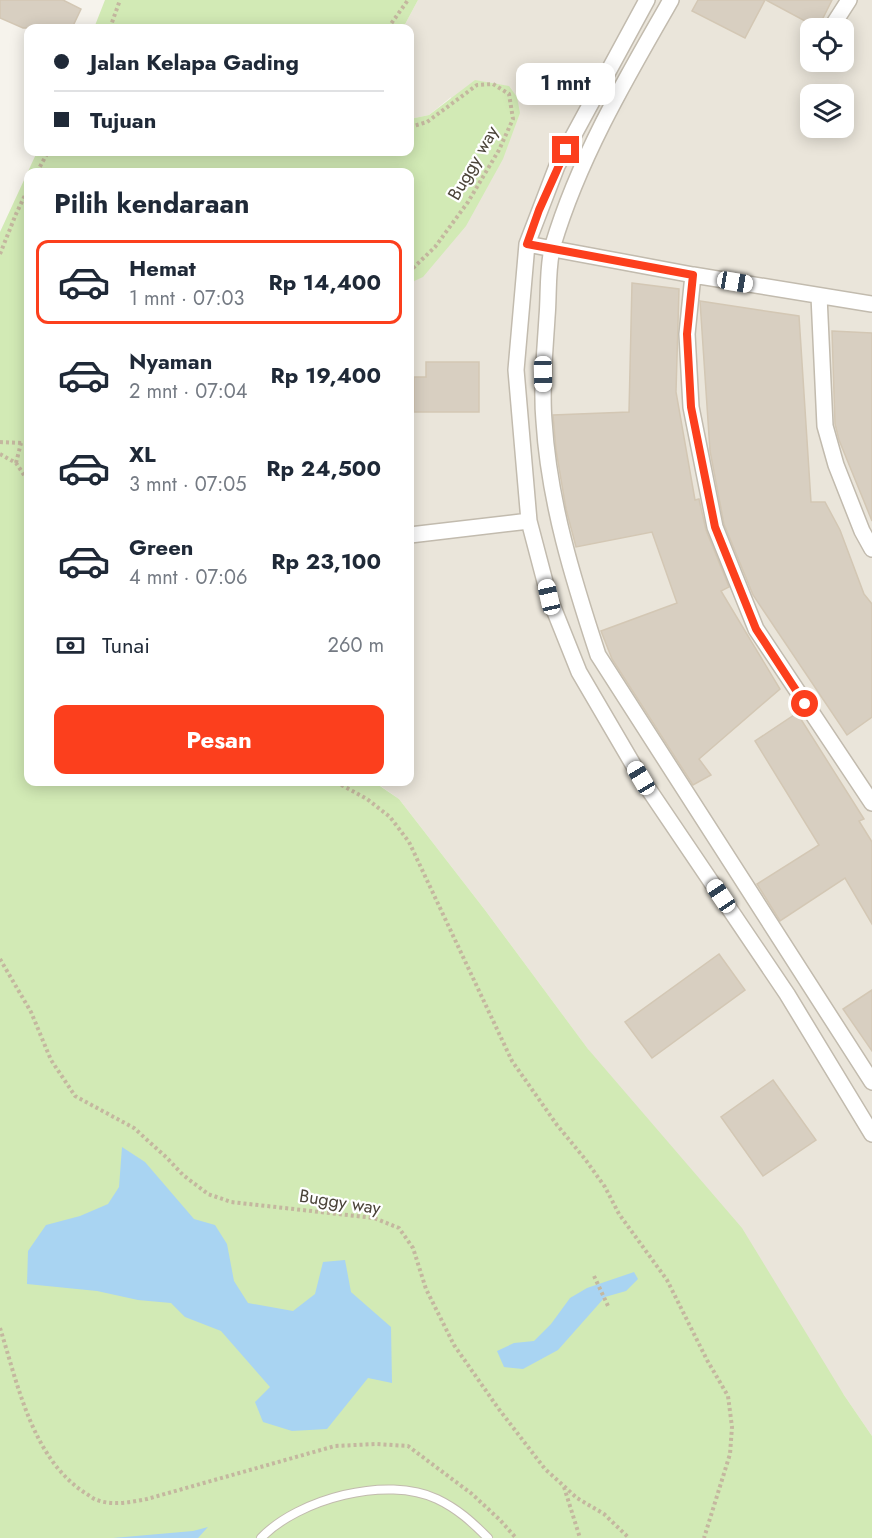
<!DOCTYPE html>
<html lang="id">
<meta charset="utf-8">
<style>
body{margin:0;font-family:Jost,sans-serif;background:#f6f6f7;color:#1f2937;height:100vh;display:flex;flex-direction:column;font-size:22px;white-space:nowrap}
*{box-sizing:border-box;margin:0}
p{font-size:20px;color:#747a83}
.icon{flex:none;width:33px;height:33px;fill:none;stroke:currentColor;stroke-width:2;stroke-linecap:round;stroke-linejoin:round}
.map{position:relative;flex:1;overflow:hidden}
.side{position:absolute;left:24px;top:168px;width:390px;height:618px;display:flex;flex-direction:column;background:#fff;border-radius:12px;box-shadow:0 3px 15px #0003}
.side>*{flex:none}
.guide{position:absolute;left:24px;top:24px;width:390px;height:132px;border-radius:12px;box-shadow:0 3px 15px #0003;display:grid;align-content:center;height:132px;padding:0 30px;background:#fff}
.controls{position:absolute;left:800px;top:18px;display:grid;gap:12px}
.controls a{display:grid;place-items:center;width:54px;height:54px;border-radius:12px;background:#fff;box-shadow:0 3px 15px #0003;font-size:30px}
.end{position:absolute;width:27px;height:27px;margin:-14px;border:8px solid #fc3f1d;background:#fff;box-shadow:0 0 0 3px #fff}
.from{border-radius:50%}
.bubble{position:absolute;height:42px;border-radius:12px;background:#fff;box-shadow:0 3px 15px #0003;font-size:20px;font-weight:700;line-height:42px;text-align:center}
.car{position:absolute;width:18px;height:36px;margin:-18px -9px;border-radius:8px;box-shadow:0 0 4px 2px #0007;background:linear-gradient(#fff 24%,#345 0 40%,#fff 0 76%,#345 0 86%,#fff 0)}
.guide b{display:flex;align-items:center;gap:21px;height:57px;font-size:22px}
.guide b+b{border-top:2px solid #e0e1e3}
.guide i{width:15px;height:15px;background:#1f2937}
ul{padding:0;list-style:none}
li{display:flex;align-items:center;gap:18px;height:84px;margin:0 12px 9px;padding:0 18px;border:3px solid transparent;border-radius:12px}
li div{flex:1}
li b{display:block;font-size:22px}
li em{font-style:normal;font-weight:700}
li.current{border-color:#fc3f1d}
li>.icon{width:54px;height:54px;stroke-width:1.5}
h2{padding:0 30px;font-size:27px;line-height:72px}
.pay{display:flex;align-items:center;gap:15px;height:66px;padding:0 30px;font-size:22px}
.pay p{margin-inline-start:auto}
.action{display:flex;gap:12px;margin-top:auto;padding:12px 30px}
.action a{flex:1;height:69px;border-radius:12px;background:#fc3f1d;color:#fff;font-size:24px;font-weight:700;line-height:69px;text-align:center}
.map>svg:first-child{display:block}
.residential{fill:#eae5da;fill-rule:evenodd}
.green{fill:#d2eab5}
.water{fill:#a9d4f2}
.building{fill:#d8cfc1;stroke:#d3c7b4;stroke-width:1.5}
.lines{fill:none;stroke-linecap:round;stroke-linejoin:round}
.lane-casing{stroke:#c2bbae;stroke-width:10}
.street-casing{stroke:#c2bbae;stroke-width:18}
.path{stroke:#c4b79f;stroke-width:4;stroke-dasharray:3 3;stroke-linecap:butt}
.lane{stroke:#fff;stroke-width:8}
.street{stroke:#fff;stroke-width:15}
.route{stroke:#fc3f1d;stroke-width:8}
.labels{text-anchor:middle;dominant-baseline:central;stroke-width:4.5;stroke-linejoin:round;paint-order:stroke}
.street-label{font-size:18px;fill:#4b4439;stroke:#fff}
</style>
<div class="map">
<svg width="872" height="1538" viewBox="0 0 872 1538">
<rect width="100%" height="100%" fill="#f6f3ec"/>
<!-- residential -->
<path class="residential" d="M418,0H872V1436L844,1395L485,910L399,799L375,782H410V283L423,276L451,97L429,115L410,119V28H403ZM810,28H843V62H810ZM810,94H843V128H810Z"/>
<!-- green -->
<path class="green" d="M105,0H418L403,28H94Z
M475,80L509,86L517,97L520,113L503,159L466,226L423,277L410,283V172H28V782H374L399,799L485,910L588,1049L742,1228L844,1395L872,1436V1538H0V232L37,152H410V119L429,115Z"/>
<!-- water -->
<path class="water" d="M122,1147L145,1162L194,1219L215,1225L227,1244L234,1281L248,1303L293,1311L315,1294L323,1262L345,1260L351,1292L391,1327L392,1383L368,1378L327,1429L292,1431L263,1422L255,1402L270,1387L221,1331L185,1317L171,1303L138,1300L97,1291L27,1284L28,1251L46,1225L80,1216L108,1204L119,1187Z
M634,1272L638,1279L626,1291L605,1297L558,1350L523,1369L504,1367L497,1351L514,1343L534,1341L551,1324L570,1298L587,1288Z
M208,1527L198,1538H113L193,1531Z"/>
<!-- building -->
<path class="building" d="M0,0H63L81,9L72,28H23L0,18Z
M698,0H765L745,38L692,11Z
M766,0H832L818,28Z
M632,283L679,289L676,392L695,500L699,499L706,530L729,587L721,591L780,689L699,759L711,775L693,785L612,659L601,631L677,603L652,532L576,547L566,509L556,450L553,415L629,412Z
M700,301L799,316L811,502H825L840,530L864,594L872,604V717L847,735L753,595L724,524L710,451Z
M832,331L872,333V521L839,440L835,424Z
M426,362H479V412H414V377H426Z
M797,713L864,819L859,821L872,842V924L845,878L780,921L757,884L819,845L755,741Z
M719,954L745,990L652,1058L625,1022Z
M872,990V1051L843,1009Z
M773,1080L816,1140L763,1176L721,1117Z"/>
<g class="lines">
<defs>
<path id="lane" d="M261,1538C298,1499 387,1475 437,1499C458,1509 472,1522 488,1538"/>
<path id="street" d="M647,0L557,166L527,244L516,370L529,521L549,597L579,672L641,778L787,994L872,1134
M671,0C626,78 579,158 553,245C547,265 549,295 547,317C545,352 541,387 544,421C549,502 573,579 598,655L872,1082
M831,28L849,0
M527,244L693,275L872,304
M693,275L687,334L691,407L715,527L756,629L872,803
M819,296L825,426L836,465L862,531L872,549
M410,535L529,521"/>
</defs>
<!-- lane casing -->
<use href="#lane" class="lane-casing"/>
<!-- street casing -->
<use href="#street" class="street-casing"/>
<!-- path -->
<path class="path" d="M110,28L120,0
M388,28L408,0
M410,127L427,122L477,85L493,84L509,94L513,119L499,150L468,202L435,247L410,271
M37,172L48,152
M0,254L16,214L28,189
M0,442L21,443
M0,454L16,463L28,481
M16,463L21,443L28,442
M336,782L367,799L390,817L409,842L512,1061L557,1125L585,1159L605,1187L619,1214L667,1280L707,1360L728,1396L732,1427L730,1454L704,1538
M0,959L31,1012L51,1060L75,1096L134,1128L167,1158L183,1175L208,1194L231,1202L374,1218L399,1228L413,1248L426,1289L454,1345L498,1408L545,1469L577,1498L604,1514L629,1538
M594,1276L608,1306
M0,1328C18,1385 32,1458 85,1493C89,1495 93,1499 97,1500C113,1506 131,1502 147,1499L335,1446L376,1444L408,1446L472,1494L500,1520L516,1538
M564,1487L580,1538"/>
<!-- lane -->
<use href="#lane" class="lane"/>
<!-- street -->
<use href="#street" class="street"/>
</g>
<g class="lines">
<!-- route -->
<path class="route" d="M566,150L539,210L527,244L693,275L687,334L691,407L715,527L756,629L805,704"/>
</g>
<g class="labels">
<!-- street labels -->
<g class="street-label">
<text transform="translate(473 163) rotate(-60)">Buggy way</text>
<text transform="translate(340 1202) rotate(9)">Buggy way</text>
</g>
</g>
</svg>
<div class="controls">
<a><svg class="icon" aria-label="locate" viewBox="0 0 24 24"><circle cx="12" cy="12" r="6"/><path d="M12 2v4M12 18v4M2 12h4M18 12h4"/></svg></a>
<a><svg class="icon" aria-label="layers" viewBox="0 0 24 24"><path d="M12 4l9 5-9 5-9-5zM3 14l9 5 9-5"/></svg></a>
</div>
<i class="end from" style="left:805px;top:704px"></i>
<i class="end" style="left:566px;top:150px"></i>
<div class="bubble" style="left:516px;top:63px;width:99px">1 mnt</div>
<i class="car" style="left:735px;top:282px;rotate:100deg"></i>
<i class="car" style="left:543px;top:374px;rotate:179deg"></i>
<i class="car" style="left:549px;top:597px;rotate:347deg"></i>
<i class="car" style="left:641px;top:778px;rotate:329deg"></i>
<i class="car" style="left:721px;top:896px;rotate:326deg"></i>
<div class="guide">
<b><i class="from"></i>Jalan Kelapa Gading</b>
<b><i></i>Tujuan</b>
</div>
<section class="side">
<h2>Pilih kendaraan</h2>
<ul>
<li class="current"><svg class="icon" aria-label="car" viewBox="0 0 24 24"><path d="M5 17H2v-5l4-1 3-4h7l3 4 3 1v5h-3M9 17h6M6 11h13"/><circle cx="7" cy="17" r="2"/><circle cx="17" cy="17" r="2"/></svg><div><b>Hemat</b><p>1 mnt · 07:03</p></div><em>Rp 14,400</em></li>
<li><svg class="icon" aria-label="car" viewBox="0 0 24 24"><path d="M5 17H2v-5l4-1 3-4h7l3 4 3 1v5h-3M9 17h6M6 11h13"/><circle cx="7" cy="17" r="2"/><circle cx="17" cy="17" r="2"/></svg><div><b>Nyaman</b><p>2 mnt · 07:04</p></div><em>Rp 19,400</em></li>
<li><svg class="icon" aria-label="car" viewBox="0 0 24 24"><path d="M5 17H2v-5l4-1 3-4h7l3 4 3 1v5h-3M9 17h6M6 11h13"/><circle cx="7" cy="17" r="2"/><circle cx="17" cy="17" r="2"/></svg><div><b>XL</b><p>3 mnt · 07:05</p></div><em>Rp 24,500</em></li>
<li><svg class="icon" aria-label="car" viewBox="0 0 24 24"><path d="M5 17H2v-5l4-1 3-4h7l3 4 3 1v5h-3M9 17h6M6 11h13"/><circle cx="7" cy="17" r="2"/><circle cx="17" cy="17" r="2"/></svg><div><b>Green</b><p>4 mnt · 07:06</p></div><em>Rp 23,100</em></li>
</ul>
<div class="pay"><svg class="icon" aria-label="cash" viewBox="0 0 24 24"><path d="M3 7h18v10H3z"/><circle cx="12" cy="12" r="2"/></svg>Tunai<p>260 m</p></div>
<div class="action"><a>Pesan</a></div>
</section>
</div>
